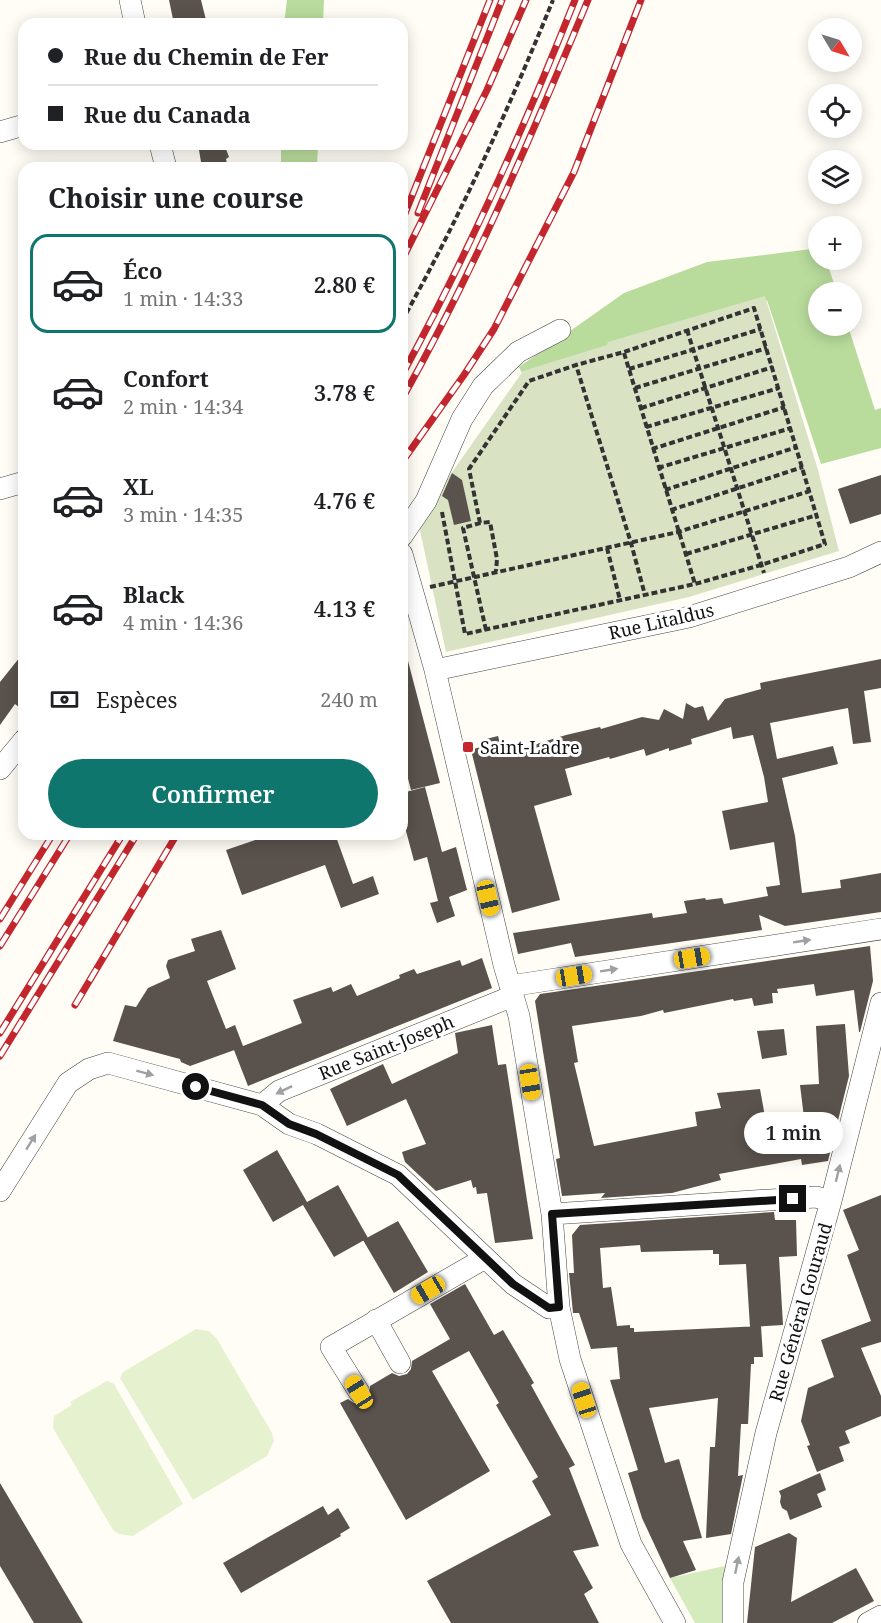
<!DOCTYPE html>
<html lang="fr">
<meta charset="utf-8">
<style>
body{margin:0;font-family:"Noto Serif",serif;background:#f6f6f6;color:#202124;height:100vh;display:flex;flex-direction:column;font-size:22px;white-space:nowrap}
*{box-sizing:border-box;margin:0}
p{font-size:20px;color:#757577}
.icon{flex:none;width:33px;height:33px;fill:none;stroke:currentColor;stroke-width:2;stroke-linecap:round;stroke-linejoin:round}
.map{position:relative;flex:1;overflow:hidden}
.details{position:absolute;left:18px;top:162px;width:390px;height:678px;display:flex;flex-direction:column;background:#fff;border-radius:18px;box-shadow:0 3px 15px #0003}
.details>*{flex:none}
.hud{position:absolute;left:18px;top:18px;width:390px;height:132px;border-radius:18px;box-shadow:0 3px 15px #0003;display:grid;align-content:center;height:132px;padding:0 30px;background:#fff}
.needle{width:39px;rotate:128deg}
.buttons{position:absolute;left:808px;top:18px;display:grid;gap:12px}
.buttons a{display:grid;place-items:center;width:54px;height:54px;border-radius:50%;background:#fff;box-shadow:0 3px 15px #0003;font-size:30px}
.end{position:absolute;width:27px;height:27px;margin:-14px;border:8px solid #111;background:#fff;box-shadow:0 0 0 3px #fff}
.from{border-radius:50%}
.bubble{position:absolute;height:42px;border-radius:21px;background:#fff;box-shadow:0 3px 15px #0003;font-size:20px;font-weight:600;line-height:42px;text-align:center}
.car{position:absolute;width:18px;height:36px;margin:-18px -9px;border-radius:8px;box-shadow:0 0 4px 2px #0007;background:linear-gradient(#f5c518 24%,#345 0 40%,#f5c518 0 76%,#345 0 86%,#f5c518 0)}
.hud b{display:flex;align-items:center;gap:21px;height:57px;font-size:22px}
.hud b+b{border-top:2px solid #e0e0e0}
.hud i{width:15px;height:15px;background:#202124}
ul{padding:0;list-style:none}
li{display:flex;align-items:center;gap:18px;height:99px;margin:0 12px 9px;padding:0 18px;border:3px solid transparent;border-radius:18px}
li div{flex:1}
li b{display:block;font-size:22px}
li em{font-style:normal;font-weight:600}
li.active{border-color:#0f766e}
li>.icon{width:54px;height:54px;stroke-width:1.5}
h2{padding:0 30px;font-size:27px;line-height:72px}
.pay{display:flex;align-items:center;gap:15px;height:66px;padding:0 30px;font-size:22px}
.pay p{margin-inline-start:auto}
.cta{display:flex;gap:12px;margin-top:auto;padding:12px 30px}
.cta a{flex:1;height:69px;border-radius:36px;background:#0f766e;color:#fff;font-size:24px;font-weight:600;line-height:69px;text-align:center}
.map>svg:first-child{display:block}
.green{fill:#d5ebbd}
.forest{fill:#b9dc9c}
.cemetery{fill:#d9e3c4}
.pitch{fill:#e6f2cf}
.building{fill:#5a524d}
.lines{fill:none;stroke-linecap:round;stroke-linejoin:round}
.minor-casing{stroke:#444;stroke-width:22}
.path{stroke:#333;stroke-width:4;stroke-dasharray:6 3;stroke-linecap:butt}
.minor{stroke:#fff;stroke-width:21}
.rail-casing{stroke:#c4262e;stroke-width:7}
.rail{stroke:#fff;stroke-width:4.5;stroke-dasharray:14;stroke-linecap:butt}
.oneway{fill:#a0a0a0}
.route{stroke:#111;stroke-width:8}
.poi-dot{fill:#c4262e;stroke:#fff;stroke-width:2}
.labels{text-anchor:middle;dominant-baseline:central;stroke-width:6;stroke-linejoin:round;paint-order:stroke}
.street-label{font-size:18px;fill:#111;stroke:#fff}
.poi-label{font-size:18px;fill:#111;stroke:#fff;text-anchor:start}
</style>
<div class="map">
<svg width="881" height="1623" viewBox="0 0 881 1623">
<rect width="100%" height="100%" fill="#fffdf5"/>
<!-- green -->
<path class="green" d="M729,1565L722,1608L723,1623H695L670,1578Z"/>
<!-- forest -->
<path class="forest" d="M287,0H324L323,24H284Z
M281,144H318L317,168H281Z
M819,248V260H826L837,292H819V326H848L875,410L881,408V448L821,464L767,300L525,379L519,367L624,293L707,262Z"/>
<!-- cemetery -->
<path class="cemetery" d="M765,296L818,470L839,551L689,597L446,652L418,521L523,371L607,345L608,342Z"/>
<!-- pitch -->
<path class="pitch" d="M196,1329L209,1331L217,1339L272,1433L274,1441L267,1456L193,1500L120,1378L123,1372Z
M107,1381L114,1384L183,1504L133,1536L119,1534L113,1530L53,1428L54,1416L72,1405L70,1402Z"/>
<!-- building -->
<path class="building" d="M169,0H201L207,24H174Z
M198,144H224L229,157L226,159L228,168H202Z
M452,473L462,480L471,521L454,525L448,500L442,496Z
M881,475V514L850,524L838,489Z
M24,652V711L15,704L0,725V682Z
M881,659V688L864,691L871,742L853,744L848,708L770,723L777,759L833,746L838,764L782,778L795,836L802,893L841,888L840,880L881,873V912L785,926L759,915L762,930L575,957L571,943L518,954L513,933L652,913L653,918L687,913L684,901L705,898L706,900L722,898L724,904L768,896L766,887L780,885L774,842L730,850L722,811L768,802L764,777L753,735L733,739L731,727L691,739L692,744L669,751V748L646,756L644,749L610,759L609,757L565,769L572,795L534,806L560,900L512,913L471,750L483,746L482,740L498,736L503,754L566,735L600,727L601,729L642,717L659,720L664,709L683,719L686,703L695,708L703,706L708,721L725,699L761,689L760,683Z
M402,661H408L440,783L411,790L402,756Z
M425,787L442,852L456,847L467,890L449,897L455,916L437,923L430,903L438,901L427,857L414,861L402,816V793Z
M273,834H335L353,884L373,876L379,894L341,908L325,865L242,895L226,850Z
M221,930L236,969L207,981L226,1029L235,1025L243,1046L302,1023L293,1000L331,987L333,992L351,984L357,996L400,978L399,975L414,969L417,974L460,960L462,966L482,958L492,988L248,1086L234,1050L240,1048L190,1066L181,1062L180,1059L113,1041L125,1005L136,1007L148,988L170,978L166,966L168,960L195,951L191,939Z
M870,946L873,981L860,1032H859L854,990L816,996L814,984L777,989L778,993H772L773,1003L754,1006L752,998L734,1001L733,999L664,1013L663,1010L641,1016L572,1026L578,1062L574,1063L594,1146L697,1126L695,1112L721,1108L717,1093L760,1089L769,1139L806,1134L800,1085L819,1084L816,1026L845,1024L849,1076L828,1161L802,1165L801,1159L719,1174L721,1180L672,1193L601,1198L605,1193L562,1196L556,1159L560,1158L535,1001L540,994Z
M492,1025L498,1065L506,1064L533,1239L495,1243L487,1193L477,1194L476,1187L473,1188L471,1180L436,1191L405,1162L402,1152L426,1144L406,1099L347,1126L330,1089L383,1064L392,1084L458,1053L455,1033Z
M784,1029L787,1055L762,1059L757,1031Z
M277,1150L307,1202L338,1185L368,1238L334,1257L303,1205L273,1222L243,1170Z
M881,1195V1342L861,1348L881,1396V1416L845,1431L850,1443L839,1447L844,1461L817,1472L807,1446L810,1445L801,1421L808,1388L834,1377L821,1340L871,1321L847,1255L859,1250L843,1210Z
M774,1212L775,1220H796L797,1256L779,1257L783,1325L750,1327L746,1264L719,1265V1254H713V1250L641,1252L640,1245L600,1248L603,1288L611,1287L617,1326L630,1325V1328H634V1332L761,1326L763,1357H754V1364H751L748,1424H741L738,1476L743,1475L731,1534L706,1538L710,1447H715L718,1398L649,1408L665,1463L679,1459L702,1538L683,1541L696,1570L670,1578L642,1518L628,1473L638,1470L610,1380L620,1379L617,1347L591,1349L579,1313H573L569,1273H574L572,1235L580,1225Z
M398,1221L428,1272L394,1293L363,1240Z
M465,1284L494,1335L503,1330L534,1383L531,1385L575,1465L569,1468L599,1546L573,1551L593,1588L584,1594L599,1623H451L427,1581L551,1515L532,1481L538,1477L496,1405L499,1403L469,1351L432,1371L490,1471L406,1520L340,1403L348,1399L354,1403H365L370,1397V1386L392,1373L399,1376L407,1374L411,1369L412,1361L450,1339L430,1304Z
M820,1473L826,1490L817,1494L822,1507L790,1520L787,1511L782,1508L780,1502L781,1496L779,1491Z
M0,1483L83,1623H34L0,1566Z
M323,1506L328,1515L338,1508L350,1528L340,1534L341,1536L241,1593L223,1563Z
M789,1533L797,1538L791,1602L856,1568L874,1601L832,1623H747L755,1547Z"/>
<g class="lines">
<defs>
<path id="minor" d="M130,0L135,24
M0,132L24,125
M160,144L166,168
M0,489L24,482
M402,536L426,501L462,419L483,386L518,352L560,330
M402,554L435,670L504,965L519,1016L552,1214L559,1307L570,1359L631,1544L675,1623
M435,670L689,617L849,567L881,552
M0,769L24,740
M510,986L881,929
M262,1105L279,1091L513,996
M0,1191L68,1083L89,1069L108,1063L262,1105L289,1124L317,1134L398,1175L513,1284L549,1308L559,1307
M552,1214L816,1197L831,1201
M376,1320L400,1363
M359,1392L331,1347L485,1258
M733,1623V1582L766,1433L831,1201L881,1003
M868,1623L881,1616"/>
</defs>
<!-- minor casing -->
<use href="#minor" class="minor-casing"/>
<!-- path -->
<path class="path" d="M402,321C460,217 508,110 553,0
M687,330L764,573
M624,353L695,584
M629,369L761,329
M635,388L767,348
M641,408L773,367
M646,427L779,388
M652,449L785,407
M658,468L791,428
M665,490L797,447
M671,510L803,467
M442,512L465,634L695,584L761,565L825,544L754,308L624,352L576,365
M480,523L469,469L529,381L576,365L631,543L645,595
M607,548L620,600
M686,554L817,515
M430,587L678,532L810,491
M486,630L463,528L480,523L490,522L497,559L496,571"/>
<!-- minor -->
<use href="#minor" class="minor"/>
<defs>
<path id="rail" d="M418,213L502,0
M402,221L490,0
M402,260L487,90L526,0
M402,375C468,254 524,128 575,0
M402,399C474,271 532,135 588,0
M402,462L464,375L494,329L574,172L641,0
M0,919L53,834
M0,946L70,834
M75,1005L177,834
M0,1033L123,834
M0,1056L137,834"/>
</defs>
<!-- rail casing -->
<use href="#rail" class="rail-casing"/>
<!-- rail -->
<use href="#rail" class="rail"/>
</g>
<!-- one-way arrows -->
<defs><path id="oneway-solid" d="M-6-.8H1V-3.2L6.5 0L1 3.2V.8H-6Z" transform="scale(1.5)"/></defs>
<g class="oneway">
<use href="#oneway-solid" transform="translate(802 941) rotate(-9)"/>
<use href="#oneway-solid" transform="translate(609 970) rotate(-9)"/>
<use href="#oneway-solid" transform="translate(145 1073) rotate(15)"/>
<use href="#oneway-solid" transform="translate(284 1090) rotate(154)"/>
<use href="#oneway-solid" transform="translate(31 1142) rotate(-58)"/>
<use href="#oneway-solid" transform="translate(838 1173) rotate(-76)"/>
<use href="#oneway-solid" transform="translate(737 1565) rotate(-78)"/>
</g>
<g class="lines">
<!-- route -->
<path class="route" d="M196,1087L262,1105L289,1124L316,1134L398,1175L513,1284L549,1308L559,1307L552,1214L793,1199"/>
</g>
<!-- markers -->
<rect class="poi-dot" x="462" y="741" width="12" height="12" rx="3"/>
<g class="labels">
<!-- street labels -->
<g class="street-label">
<text transform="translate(661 621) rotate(-13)">Rue Litaldus</text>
<text transform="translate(386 1047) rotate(-22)">Rue Saint-Joseph</text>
<text transform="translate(800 1312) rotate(-74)">Rue Général Gouraud</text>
</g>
<!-- poi labels -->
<g class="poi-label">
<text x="480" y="747">Saint-Ladre</text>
</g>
</g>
</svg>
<div class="buttons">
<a><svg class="needle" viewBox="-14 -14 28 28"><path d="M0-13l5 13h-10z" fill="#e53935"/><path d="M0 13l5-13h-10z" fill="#757577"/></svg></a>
<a><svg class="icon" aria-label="locate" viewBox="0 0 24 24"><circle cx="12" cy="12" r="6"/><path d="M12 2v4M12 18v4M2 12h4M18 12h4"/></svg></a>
<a><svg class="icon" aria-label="layers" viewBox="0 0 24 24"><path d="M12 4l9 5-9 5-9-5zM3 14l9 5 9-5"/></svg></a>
<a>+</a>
<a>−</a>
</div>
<i class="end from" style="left:196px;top:1087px"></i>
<i class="end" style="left:793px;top:1199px"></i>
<div class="bubble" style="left:744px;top:1112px;width:99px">1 min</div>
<i class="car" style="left:488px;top:898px;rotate:167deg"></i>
<i class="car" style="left:692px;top:958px;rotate:81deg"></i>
<i class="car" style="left:574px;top:976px;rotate:81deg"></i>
<i class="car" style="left:530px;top:1082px;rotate:171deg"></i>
<i class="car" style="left:428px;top:1290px;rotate:240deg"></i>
<i class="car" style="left:359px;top:1392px;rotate:328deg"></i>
<i class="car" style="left:584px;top:1400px;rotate:342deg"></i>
<div class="hud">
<b><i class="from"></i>Rue du Chemin de Fer</b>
<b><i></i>Rue du Canada</b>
</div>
<section class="details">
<h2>Choisir une course</h2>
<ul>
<li class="active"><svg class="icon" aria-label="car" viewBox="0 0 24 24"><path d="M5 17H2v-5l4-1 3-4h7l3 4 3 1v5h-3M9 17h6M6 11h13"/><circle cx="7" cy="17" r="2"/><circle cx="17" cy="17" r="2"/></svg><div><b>Éco</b><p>1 min · 14:33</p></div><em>2.80 €</em></li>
<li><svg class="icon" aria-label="car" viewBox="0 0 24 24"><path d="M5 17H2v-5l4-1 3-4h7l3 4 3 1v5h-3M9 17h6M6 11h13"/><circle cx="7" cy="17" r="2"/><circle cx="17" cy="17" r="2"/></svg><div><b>Confort</b><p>2 min · 14:34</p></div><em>3.78 €</em></li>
<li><svg class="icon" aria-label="car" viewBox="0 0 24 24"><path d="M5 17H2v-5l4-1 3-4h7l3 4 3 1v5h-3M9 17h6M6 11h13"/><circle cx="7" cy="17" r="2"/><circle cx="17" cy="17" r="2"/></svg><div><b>XL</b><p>3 min · 14:35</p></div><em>4.76 €</em></li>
<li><svg class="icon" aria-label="car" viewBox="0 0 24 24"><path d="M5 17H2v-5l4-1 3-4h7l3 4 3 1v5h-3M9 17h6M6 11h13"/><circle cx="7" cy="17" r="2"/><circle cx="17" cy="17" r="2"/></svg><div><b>Black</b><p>4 min · 14:36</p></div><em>4.13 €</em></li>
</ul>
<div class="pay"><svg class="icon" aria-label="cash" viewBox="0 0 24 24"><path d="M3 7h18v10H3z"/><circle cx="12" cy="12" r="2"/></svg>Espèces<p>240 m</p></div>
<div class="cta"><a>Confirmer</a></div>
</section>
</div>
